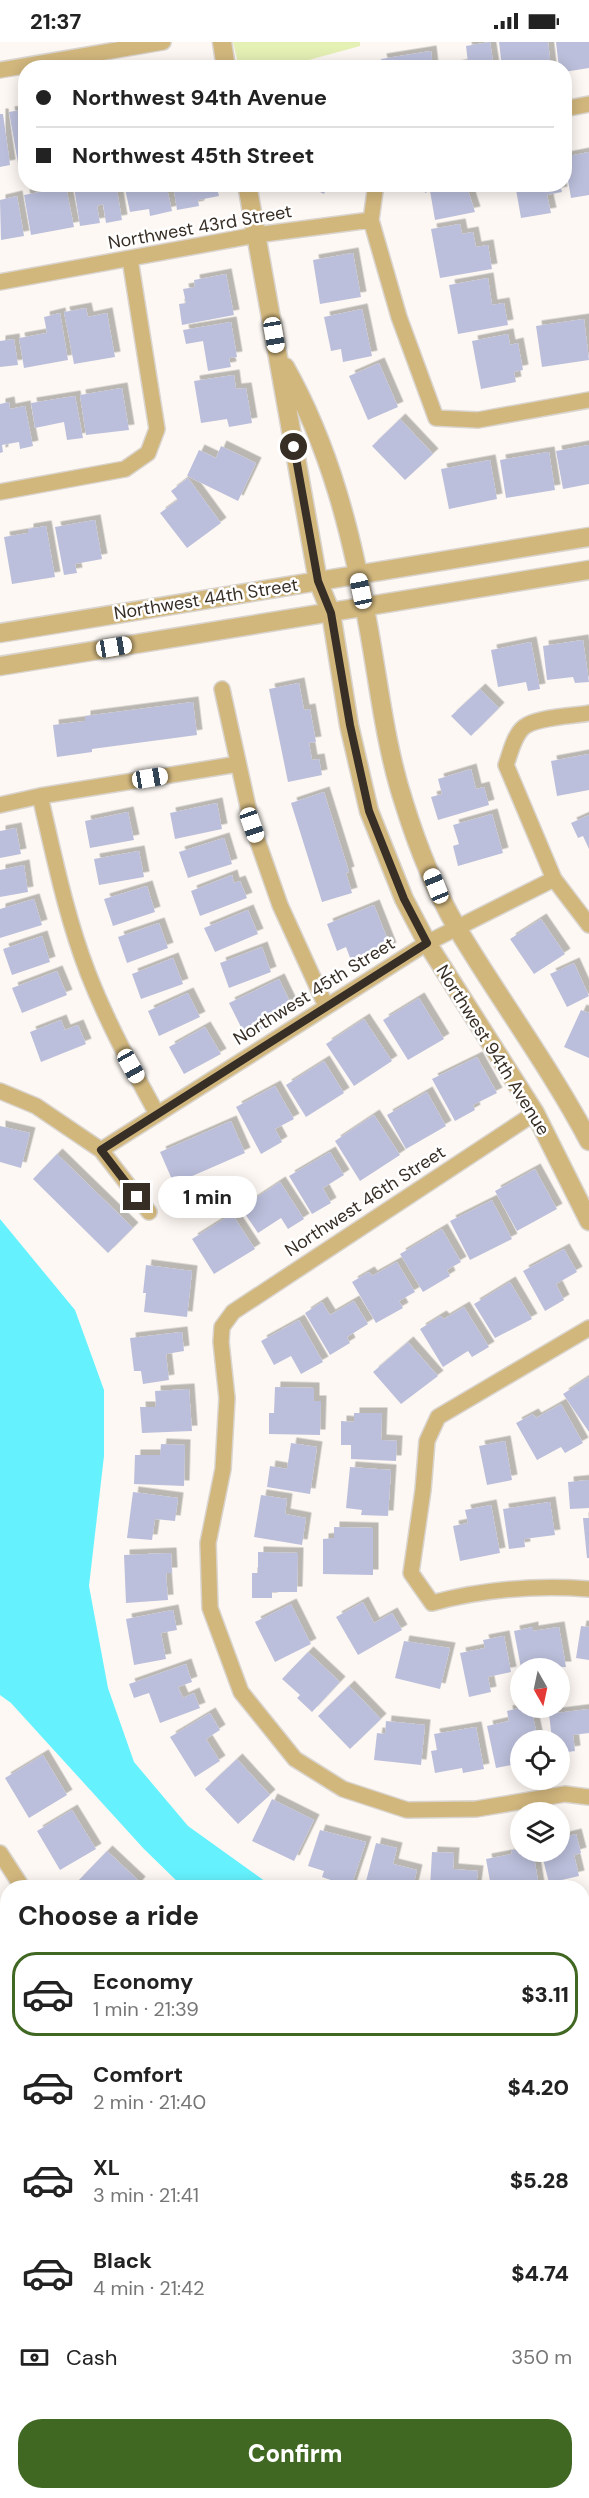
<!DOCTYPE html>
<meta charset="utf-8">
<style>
body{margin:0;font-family:"DM Sans",sans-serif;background:#f2f2f2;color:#222;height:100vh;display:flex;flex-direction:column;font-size:22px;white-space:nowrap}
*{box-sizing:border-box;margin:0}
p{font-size:20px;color:#767676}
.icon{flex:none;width:33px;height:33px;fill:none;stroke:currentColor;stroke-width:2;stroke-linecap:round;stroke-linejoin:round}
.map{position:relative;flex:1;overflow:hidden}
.drawer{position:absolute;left:0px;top:1838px;width:590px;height:620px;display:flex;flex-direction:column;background:#fff;border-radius:24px 24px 0 0;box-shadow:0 3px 15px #0003}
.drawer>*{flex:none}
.top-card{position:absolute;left:18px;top:18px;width:554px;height:132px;border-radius:24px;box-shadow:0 3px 15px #0003;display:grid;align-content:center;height:132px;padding:0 18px;background:#fff}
.needle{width:39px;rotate:171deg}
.tools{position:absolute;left:510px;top:1616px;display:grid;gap:12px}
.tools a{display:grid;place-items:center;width:60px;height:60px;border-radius:50%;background:#fff;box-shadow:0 3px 15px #0003;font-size:30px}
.end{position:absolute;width:27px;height:27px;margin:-14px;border:8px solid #372e25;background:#fff;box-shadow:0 0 0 3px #fff}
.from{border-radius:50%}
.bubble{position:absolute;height:42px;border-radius:21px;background:#fff;box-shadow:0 3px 15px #0003;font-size:20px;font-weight:800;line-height:42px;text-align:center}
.car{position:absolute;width:18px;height:36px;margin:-18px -9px;border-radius:8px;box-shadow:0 0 4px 2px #0007;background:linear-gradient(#fff 24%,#345 0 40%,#fff 0 76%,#345 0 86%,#fff 0)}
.top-card b{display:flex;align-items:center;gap:21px;height:57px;font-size:22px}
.top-card b+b{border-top:2px solid #e0e0e0}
.top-card i{width:15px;height:15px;background:#222}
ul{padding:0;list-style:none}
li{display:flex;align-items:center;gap:18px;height:84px;margin:0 12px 9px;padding:0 6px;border:3px solid transparent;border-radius:24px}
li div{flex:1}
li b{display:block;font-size:22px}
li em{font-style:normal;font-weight:800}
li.on{border-color:#416823}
li>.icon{width:54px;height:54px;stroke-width:1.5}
h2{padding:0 18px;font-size:27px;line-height:72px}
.pay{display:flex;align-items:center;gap:15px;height:66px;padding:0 18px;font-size:22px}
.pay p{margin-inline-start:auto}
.primary-button{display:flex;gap:12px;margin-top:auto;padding:12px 18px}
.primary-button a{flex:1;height:69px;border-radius:24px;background:#416823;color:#fff;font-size:24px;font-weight:800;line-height:69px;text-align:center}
.status{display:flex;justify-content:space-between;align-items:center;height:42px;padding:0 30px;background:#fff;direction:ltr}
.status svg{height:16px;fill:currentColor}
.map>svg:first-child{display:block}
.green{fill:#e5f0b5}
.water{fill:#65f2fe}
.building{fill:#bcbfdb;filter:url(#shadow)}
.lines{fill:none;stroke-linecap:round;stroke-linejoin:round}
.minor-casing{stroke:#d9d4ce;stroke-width:18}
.tertiary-casing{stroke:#d9d4ce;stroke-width:21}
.minor{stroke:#d2b77d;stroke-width:15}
.tertiary{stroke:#d2b77d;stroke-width:18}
.route{stroke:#372e25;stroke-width:8}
.labels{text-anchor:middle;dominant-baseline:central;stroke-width:5;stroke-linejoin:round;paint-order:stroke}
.street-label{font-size:18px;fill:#372e25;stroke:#fff}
</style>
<div class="status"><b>21:37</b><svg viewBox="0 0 49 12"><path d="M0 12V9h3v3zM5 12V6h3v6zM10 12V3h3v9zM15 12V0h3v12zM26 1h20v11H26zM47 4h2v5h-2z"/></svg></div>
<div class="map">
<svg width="589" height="2456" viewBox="0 0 589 2456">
<defs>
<filter id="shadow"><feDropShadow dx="5.5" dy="-5.5" stdDeviation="0" flood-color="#0004"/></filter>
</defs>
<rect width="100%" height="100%" fill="#fdf8f3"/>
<!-- green -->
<path class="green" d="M233,0H360V4L283,25L239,26Z"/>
<!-- water -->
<path class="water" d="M0,1177L75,1268L104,1348V1414L89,1544L108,1646L134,1720L188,1784L273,1845H183L144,1807L11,1661L0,1653Z"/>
<!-- building -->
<path class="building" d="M490,0L494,26H447L468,21L466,4Z
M499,0H548L551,26H502Z
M556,0H589V26L564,30V26H559Z
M431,9L433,26H383L381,17Z
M26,67V120L18,121L9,70Z
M0,72H3L10,123L0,125Z
M589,110V153L571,156L564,115Z
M86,142H116L122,178L106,181L103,162L97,164L100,181L80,184L74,145Z
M124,142H166L172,169L150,174L149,167L130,170Z
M173,142H216L219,154L198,158L199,164L177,168Z
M304,142H328L324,152Z
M423,142H466L475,170L435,178L430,149L425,151Z
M515,142H560L562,150L547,153L551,171L521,176Z
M66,145L74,185L31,193L24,153Z
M17,154L24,194L1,198L0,158Z
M460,182L462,192L473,190L476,205L488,203L492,227L440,236L431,187Z
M353,211L361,255L320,262L313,218Z
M226,232L234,273L182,283L179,262L186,261L183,247L195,245L194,238Z
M488,236L492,263L504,261L508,283L458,292L449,243Z
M86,266L88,275L107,271L115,315L74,322L64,270Z
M362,267L372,314L343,320L341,307L331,309L324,275Z
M60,271L68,318L24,326L19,296L47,291L44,275Z
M584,277L589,318L542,325L536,284Z
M231,280L237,315L229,316L231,325L208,329L203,299L186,302L183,288Z
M508,292L510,303L518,301L523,328L514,330L516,340L481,347L472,299Z
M14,297L18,323L0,325V299Z
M379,321L398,365L368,378L349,334Z
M234,333L236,347L246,346L252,381L229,385L227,377L201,381L194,339Z
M122,346L129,388L86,393L80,353Z
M75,354L83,396L67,398L64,380L35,386L31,361Z
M9,360L10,367L25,364L33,404L20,407L19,400L2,403L3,410L0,411V362Z
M400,377L433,412L405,438L372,404Z
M589,403V442L563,447L556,409Z
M221,404L256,421L238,459L187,434L199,408L216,416Z
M549,410L555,448L506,456L500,418Z
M490,418L497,457L449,467L441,427Z
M188,436L221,481L187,506L160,471L178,458L171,449Z
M95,478L102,517L75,522L77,531L64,533L55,485Z
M46,484L55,535L12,542L4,495L28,491V487Z
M583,598L589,640L575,641L573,635L547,638L543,604Z
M531,600L540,647L528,649L526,640L498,645L491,608Z
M299,641L304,668L310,667L316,700L309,701L312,718L319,717L322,733L288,740L269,647Z
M480,647L499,666L471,694L451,674Z
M193,660L197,693L92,707V710L57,715L53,683L85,679V674Z
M589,712V748L557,754L551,719Z
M471,727L476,747L484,745L489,763L438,778L431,755L442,752L438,737Z
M324,750L349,830L346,831L352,851L322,860L291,761Z
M217,761L222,787L175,797L170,771Z
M128,770L134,798L90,806L85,779Z
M492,772L503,811L458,824L453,804L459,802L453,783Z
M589,773V807L583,794L578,796L571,781Z
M16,786L21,812L0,816V789Z
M224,796L232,822L188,836L179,810Z
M139,809L144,835L99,843L94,817Z
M24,823L28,850L0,855V828Z
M232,833L234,841L240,839L247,856L200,874L191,849Z
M147,844L155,870L113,884L104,857Z
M34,857L42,883L0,896V867Z
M374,863L391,906L352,921L346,905L337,909L327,882Z
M248,868L258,892L215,910L204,886Z
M541,877L565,912L534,932L510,897Z
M159,881L168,906L127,921L118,895Z
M42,894L50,920L12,933L3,907Z
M262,905L271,930L229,946L220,921Z
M173,916L183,942L141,957L132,932Z
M574,921L589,954L567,965L550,932Z
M57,929L67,953L22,971L12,946Z
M279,937L291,962L282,966L287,975L246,995L229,961Z
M188,951L200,975L159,994L148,969Z
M419,956L444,997L408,1018L383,978Z
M581,968L589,971V1016L564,1005Z
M364,977L392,1019L354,1044L326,1002Z
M61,978L65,988L78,983L86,1002L41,1020L30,990Z
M205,985L221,1012L184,1032L169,1005Z
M477,1015L497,1051L473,1063L475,1068L455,1079L432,1037Z
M324,1019L344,1051L306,1075L286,1043Z
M275,1044L294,1077L275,1087L282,1100L261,1112L236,1065Z
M427,1050L446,1084L406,1107L387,1073Z
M374,1073L400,1113L360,1139L335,1099Z
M231,1079L245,1111L174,1142L160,1110Z
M0,1084L30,1091L21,1126L0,1120Z
M330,1110L344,1133L323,1146L331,1161L312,1172L289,1134Z
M57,1112L133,1186L108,1211L33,1137Z
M535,1127L557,1167L517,1189L495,1149Z
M280,1140L304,1177L288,1187L281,1176L258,1191L241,1166Z
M492,1158L512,1197L470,1218L450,1179Z
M232,1172L255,1207L214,1232L192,1197Z
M442,1187L461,1220L447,1228L450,1234L423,1250L400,1212Z
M564,1207L577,1230L556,1242L564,1258L545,1269L523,1229Z
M397,1220L415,1250L399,1259L403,1266L376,1281L352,1240L369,1230L372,1234Z
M146,1223L192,1229L187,1275L144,1270L146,1251H143Z
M510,1240L532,1277L495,1296L474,1262Z
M354,1259L368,1282L347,1295L350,1301L330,1313L305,1271L322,1260L330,1273Z
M464,1265L489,1305L472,1315L468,1309L443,1325L420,1287L441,1274L444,1277Z
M299,1278L323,1320L301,1332L291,1314L274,1323L261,1299Z
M182,1290L184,1309L166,1312L169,1338L143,1342L141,1329H134L130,1296Z
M408,1300L438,1334L401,1362L373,1330Z
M589,1335V1390L563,1352Z
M275,1345L314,1346V1359H321L320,1393L269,1392V1371H274Z
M189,1347L192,1389L142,1391L140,1365H156L155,1349Z
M561,1362L583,1401L565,1411L561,1405L537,1418L516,1381L533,1372L536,1376Z
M354,1371H382L381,1398L397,1399L396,1419L351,1417V1403H341V1379L354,1380Z
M505,1399L512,1438L487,1443L479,1404Z
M291,1401L317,1405L310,1452L267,1445L270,1424L287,1427Z
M161,1402L185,1403L184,1444L134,1442L135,1413H160Z
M350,1425L391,1428L388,1474L361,1473L362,1468L346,1466Z
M589,1438V1466L570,1467L568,1440Z
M133,1450L178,1456L175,1479L155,1477L152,1498L127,1496Z
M261,1453L287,1457L285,1472L306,1476L302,1503L254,1495Z
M550,1460L555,1493L524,1497L525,1505L509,1507L503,1467Z
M491,1463L500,1511L460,1519L453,1484L468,1481L465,1468Z
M583,1476H589V1516H587Z
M334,1485L373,1486V1533L323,1532V1497L334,1496Z
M258,1510L298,1511L297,1550H272V1556H252V1531H258Z
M171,1511L172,1531H166L168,1558L126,1561L124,1513Z
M363,1560L374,1581L392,1571L402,1588L358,1613L336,1575Z
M291,1562L311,1602L275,1620L255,1580Z
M173,1568L177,1588L161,1591L166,1617L134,1623L126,1577Z
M581,1584L589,1585V1618L576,1616Z
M533,1585V1589L559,1585L566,1625L521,1626L514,1589Z
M504,1594L511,1630L488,1635L491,1650L469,1655L460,1611L485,1606L483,1598Z
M404,1599L450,1606L440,1647L395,1636Z
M308,1610L340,1640L312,1670L297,1656L300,1653L282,1637Z
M186,1622L192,1640L178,1645L183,1656L194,1651L200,1666L160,1681L149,1651L134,1656L129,1642Z
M349,1644L381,1677L350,1707L318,1674Z
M523,1665H531L538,1698H520V1709L514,1710L517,1722L496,1726L487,1684L509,1679L507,1669Z
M589,1667V1691L573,1693L575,1709L560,1711V1698H552L549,1672Z
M210,1671L220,1688L206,1697L220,1719L195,1735L170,1695Z
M386,1679L425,1683L421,1723L374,1718L377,1691L385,1692Z
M476,1685L484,1727L463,1731L462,1726L435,1731L431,1709L437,1708L434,1692Z
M43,1713L67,1753L29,1776L5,1736Z
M237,1717L270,1753L238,1782L205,1747Z
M272,1757L314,1778L294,1819L252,1799Z
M72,1768L96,1807L60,1828L37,1789Z
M320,1788L366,1800L351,1845L322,1835L324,1829L308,1824Z
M576,1792L581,1811L574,1813L579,1834L549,1841L541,1809H560V1796Z
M376,1801L397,1806L393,1822L417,1828L413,1845L365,1843Z
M520,1807V1809H533L539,1845H491L486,1817L512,1812L511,1808Z
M107,1809L140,1840L136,1845H84L78,1839Z
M432,1810L454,1811L453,1827L478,1829L476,1845H430Z
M0,1883L8,1893V1904L0,1909Z
M8,1920V1965L0,1955V1927Z
M0,2145L8,2152V2174L0,2182Z
M587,2169L589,2195L582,2196V2170Z
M589,2208V2258L582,2259V2209Z
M582,2272H586L589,2291V2321L582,2323Z
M589,2339V2386L582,2387V2340Z"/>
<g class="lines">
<defs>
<path id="minor" d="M0,28L163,0
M564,67L589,62
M371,178L399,275L436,376L478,378L589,358
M0,240L256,193L371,178L376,142
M0,450L125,427L148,411L157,387L130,217
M222,647L252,783L280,863L326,964
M589,671C573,674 536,675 524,685C514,693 510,712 506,723L554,837L589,883
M40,754C54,814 66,874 88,931C107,980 132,1026 157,1072
M0,763L40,754L238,722
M0,1049L36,1064L101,1108L149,1170
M535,1071L233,1270L222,1285L221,1300L227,1356L223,1427L208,1501L210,1566L241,1650L295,1717L343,1747L407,1768L476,1767L565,1752L589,1755
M101,1108L427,901L554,837
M589,1286L438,1375L427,1399L423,1448L411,1531L432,1561C484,1547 536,1543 589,1547
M0,1811L22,1845
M582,2045L589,2044
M0,2242L8,2233
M124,2456L127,2450"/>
<path id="tertiary" d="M222,0L226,26
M247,142L318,539L331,571L349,683L369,769L404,857L427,901L535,1071L589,1179
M285,325C330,405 352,493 368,583C379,642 385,703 404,761C417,803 435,848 457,886C500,958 550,1025 589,1099
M0,591L589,495
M0,624L589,528
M0,2246L8,2252
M0,2289L8,2295
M582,2414H589
M582,2449L589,2448
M408,2450L494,2455L571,2450"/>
</defs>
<!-- minor casing -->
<use href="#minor" class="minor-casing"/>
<!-- tertiary casing -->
<use href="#tertiary" class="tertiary-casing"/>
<!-- minor -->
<use href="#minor" class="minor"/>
<!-- tertiary -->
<use href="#tertiary" class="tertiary"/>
</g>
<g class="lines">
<!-- route -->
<path class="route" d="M137,1155L101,1108L427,901L404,857L369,769L350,683L331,571L318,539L294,405"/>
</g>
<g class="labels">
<!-- street labels -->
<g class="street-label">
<text transform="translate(200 185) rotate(-10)">Northwest 43rd Street</text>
<text transform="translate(206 557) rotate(-9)">Northwest 44th Street</text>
<text transform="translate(314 949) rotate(-32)">Northwest 45th Street</text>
<text transform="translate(493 1008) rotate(58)">Northwest 94th Avenue</text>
<text transform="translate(365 1159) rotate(-33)">Northwest 46th Street</text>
</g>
</g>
</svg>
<div class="tools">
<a><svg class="needle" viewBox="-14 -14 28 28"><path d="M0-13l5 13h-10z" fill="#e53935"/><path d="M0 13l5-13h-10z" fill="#767676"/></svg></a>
<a><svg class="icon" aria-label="locate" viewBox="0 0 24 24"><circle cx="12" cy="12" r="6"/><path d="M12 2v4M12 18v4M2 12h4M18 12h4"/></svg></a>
<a><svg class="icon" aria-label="layers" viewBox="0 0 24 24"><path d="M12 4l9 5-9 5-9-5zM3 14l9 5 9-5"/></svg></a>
</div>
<i class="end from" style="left:294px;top:405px"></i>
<i class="end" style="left:137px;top:1155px"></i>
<div class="bubble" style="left:158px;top:1134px;width:99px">1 min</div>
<i class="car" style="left:274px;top:293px;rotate:170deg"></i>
<i class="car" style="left:361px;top:549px;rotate:348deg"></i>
<i class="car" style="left:114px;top:605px;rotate:81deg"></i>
<i class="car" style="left:150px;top:736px;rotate:81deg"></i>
<i class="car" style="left:252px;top:783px;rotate:161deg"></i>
<i class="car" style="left:436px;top:844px;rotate:338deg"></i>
<i class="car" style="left:131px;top:1024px;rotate:151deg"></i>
<div class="top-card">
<b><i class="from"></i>Northwest 94th Avenue</b>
<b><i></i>Northwest 45th Street</b>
</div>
<section class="drawer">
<h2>Choose a ride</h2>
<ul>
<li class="on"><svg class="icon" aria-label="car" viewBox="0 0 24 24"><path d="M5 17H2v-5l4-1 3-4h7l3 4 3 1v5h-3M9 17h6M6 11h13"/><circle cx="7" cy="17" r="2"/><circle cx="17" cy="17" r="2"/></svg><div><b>Economy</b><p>1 min · 21:39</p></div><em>$3.11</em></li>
<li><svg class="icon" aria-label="car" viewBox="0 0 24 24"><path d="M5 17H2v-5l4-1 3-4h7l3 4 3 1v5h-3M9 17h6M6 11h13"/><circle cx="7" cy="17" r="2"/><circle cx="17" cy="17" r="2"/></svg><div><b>Comfort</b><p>2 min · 21:40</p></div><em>$4.20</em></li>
<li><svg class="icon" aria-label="car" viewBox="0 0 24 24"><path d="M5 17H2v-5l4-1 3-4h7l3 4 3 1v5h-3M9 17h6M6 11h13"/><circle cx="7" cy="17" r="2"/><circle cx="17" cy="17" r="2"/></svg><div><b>XL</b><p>3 min · 21:41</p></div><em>$5.28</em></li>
<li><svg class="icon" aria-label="car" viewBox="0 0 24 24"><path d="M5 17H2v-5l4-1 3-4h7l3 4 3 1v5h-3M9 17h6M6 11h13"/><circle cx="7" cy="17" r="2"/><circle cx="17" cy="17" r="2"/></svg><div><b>Black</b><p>4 min · 21:42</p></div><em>$4.74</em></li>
</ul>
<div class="pay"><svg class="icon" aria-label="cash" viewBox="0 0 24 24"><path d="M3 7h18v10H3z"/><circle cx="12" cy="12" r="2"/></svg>Cash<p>350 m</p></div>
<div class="primary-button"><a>Confirm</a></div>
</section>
</div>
